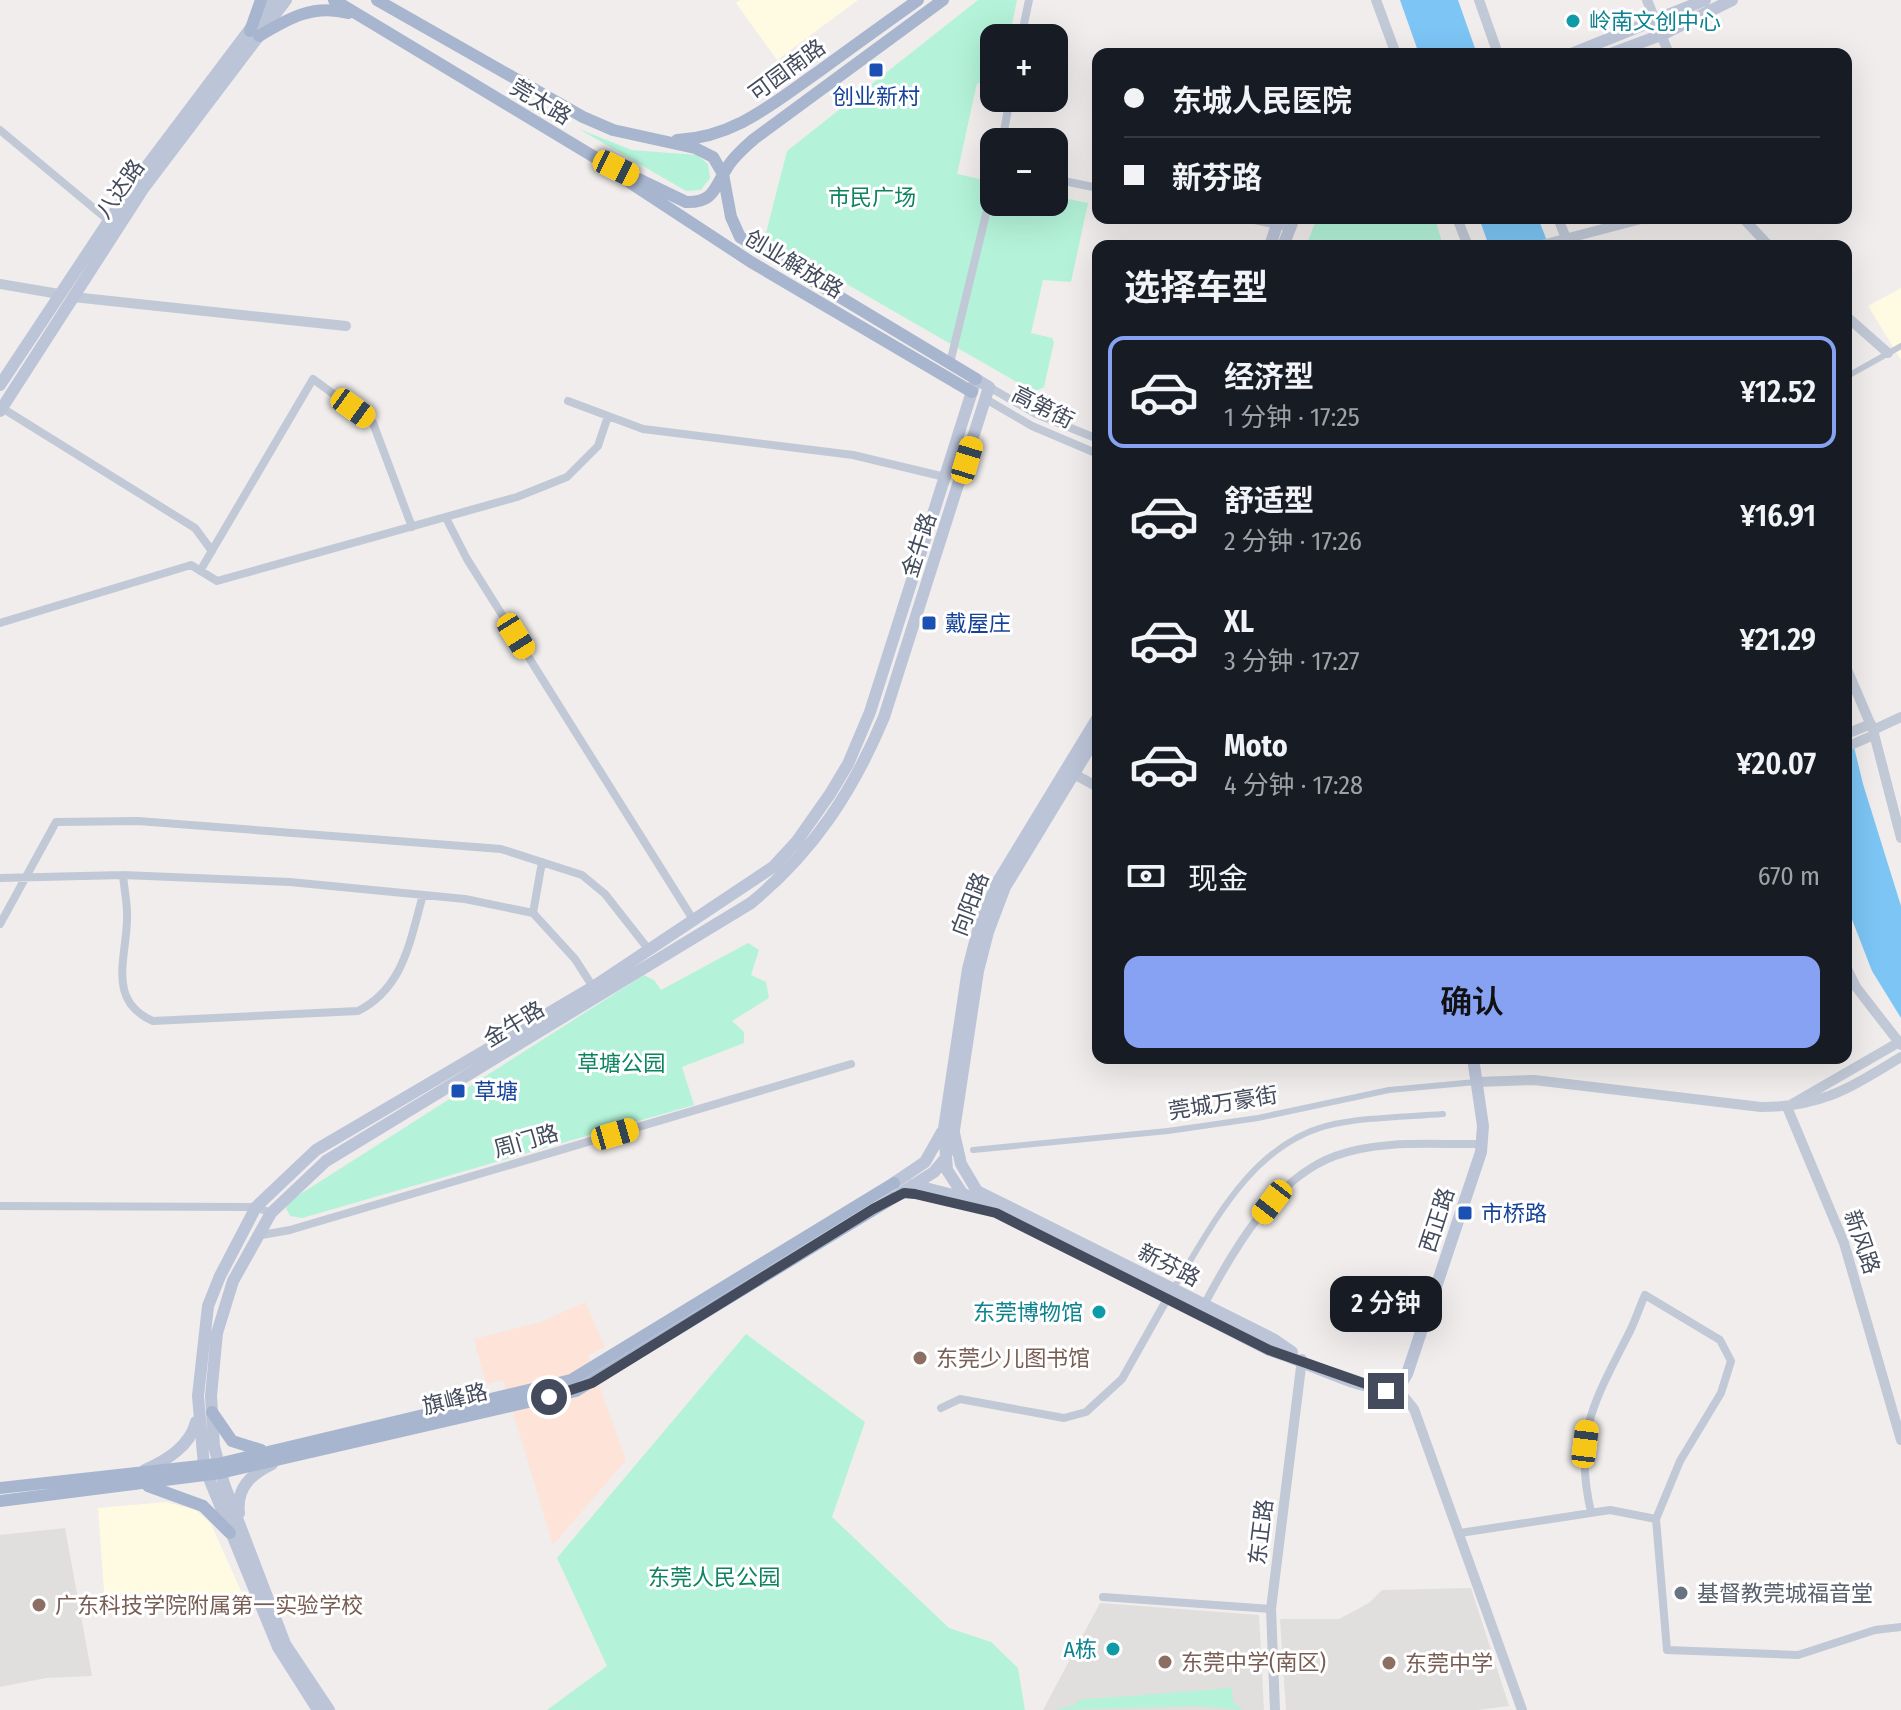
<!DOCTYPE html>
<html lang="zh">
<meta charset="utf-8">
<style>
body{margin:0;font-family:"Fira Sans Condensed","Noto Sans SC",sans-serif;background:#242831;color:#f1f3f6;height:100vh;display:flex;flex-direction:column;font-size:30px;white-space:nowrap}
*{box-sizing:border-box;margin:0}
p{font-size:26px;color:#9ea1a6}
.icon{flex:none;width:44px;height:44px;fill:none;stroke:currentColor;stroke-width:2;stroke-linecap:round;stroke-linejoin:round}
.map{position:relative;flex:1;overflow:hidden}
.drawer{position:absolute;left:1092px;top:240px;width:760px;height:824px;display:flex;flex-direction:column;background:#171b24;border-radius:16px;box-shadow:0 8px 32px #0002}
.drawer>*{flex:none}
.hud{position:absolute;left:1092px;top:48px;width:760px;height:176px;border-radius:16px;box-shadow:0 8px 32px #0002;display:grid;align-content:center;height:176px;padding:0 32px;background:#171b24}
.controls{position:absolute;left:980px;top:24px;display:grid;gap:16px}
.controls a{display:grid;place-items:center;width:88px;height:88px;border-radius:16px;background:#171b24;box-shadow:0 8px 32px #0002;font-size:40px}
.end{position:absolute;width:36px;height:36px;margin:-18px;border:10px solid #434b5c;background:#fff;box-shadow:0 0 0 4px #fff}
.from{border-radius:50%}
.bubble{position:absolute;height:56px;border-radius:16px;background:#171b24;box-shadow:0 8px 32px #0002;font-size:26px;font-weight:600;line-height:56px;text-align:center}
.car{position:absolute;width:24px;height:48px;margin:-24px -12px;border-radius:10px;box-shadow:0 0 6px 2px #0007;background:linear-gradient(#f5c518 24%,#345 0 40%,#f5c518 0 76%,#345 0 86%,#f5c518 0)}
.hud b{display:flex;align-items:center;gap:28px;height:76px;font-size:30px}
.hud b+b{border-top:2px solid #363941}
.hud i{width:20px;height:20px;background:#f1f3f6}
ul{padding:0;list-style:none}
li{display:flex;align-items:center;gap:24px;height:112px;margin:0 16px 12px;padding:0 16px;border:4px solid transparent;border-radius:16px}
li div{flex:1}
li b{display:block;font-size:30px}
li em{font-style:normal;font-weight:600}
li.selected{border-color:#87a2f3}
li>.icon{width:72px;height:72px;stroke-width:1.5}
h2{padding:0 32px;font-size:36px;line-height:96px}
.pay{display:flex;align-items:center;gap:20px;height:88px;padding:0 32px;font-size:30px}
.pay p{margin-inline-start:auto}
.button{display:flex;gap:16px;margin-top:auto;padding:16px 32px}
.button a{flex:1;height:92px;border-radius:16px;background:#87a2f3;color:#111;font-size:32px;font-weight:600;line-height:92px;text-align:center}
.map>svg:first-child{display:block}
.commercial{fill:#fefbe2}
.education{fill:#e1dede}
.medical{fill:#fde3d8}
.green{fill:#b4f3d9}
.water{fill:#7cc5f5}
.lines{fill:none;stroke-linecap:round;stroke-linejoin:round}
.pedestrian{stroke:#c1c8d6;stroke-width:6}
.minor{stroke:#c1c8d6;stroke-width:8}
.tertiary{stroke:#c1c8d6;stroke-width:10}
.secondary{stroke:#bcc4d8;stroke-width:12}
.primary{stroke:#a8b5cf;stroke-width:12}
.route{stroke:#434b5c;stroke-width:10}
.culture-dot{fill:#0f9aa8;stroke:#fff;stroke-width:3}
.transit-dot{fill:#1a4fb4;stroke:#fff;stroke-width:3}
.education-dot{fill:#8d6e63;stroke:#fff;stroke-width:3}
.worship-dot{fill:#6b7280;stroke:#fff;stroke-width:3}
.labels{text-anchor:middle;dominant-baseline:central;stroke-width:6;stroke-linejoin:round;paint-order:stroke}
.culture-label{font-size:22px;fill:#0d838f;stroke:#fff;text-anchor:end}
.street-label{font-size:22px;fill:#434b5c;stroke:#fff}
.transit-label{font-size:22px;fill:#164399;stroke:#fff;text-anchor:start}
.park-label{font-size:22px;fill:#0c845f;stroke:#fff}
.education-label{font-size:22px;fill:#785e54;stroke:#fff;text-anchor:start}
.worship-label{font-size:22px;fill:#5b616d;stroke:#fff;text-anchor:start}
</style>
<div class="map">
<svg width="1901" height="1710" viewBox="0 0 1901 1710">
<rect width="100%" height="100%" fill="#f0edec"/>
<!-- commercial -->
<path class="commercial" d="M740,0H858L777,60L736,3Z
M1901,288V360L1868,306Z
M166,1502L196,1510L211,1524L242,1593L105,1605L98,1508Z"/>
<!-- education -->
<path class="education" d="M65,1528L92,1676L46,1678L0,1687V1535Z
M1471,1588L1509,1706L1478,1710H1286L1280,1619H1339L1369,1603L1382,1590Z
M1100,1603L1259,1615L1264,1710H1043Z"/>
<!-- medical -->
<path class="medical" d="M585,1302L605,1347L588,1355L626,1460L553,1545L503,1380L486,1384L474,1339L541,1322Z"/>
<!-- green -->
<path class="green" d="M978,0H1017L1009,38H994V87L977,83L957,174L994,182V202H1054V196L1088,203L1071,282L1043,280L1031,333L1052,338L1054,342L1044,387L1034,392L765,237L787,151Z
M579,129L632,150L697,155L708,164L710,178L701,190L686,191Z
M1317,218H1435L1443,246H1306Z
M748,943L759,950L751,975L766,982L769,998L732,1021L744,1032V1043L682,1067L694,1105L302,1218L290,1216L286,1208L291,1200L644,975L654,980L661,990Z
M746,1334L865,1422L832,1517L949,1628L991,1642L1018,1668L1025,1710H547L607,1666L557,1558Z
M1232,1688L1233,1702L1243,1710L1199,1706L1056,1710L1077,1704V1700Z"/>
<!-- water -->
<path class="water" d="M1400,0H1458L1477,54H1419Z
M1479,218H1538L1549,246H1489Z
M1846,714L1863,784L1901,906V1018L1872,971L1846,904Z"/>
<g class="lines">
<!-- pedestrian -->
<path class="pedestrian" d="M1846,377L1901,346
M973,1150L1168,1131L1258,1118L1389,1090L1476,1082
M1173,1289C1212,1227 1249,1147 1326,1126C1363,1117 1405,1117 1443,1114"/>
<!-- minor -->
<path class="minor" d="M1021,38L1029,0
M0,130L108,220
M1002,142L1010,98
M1054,179L1098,188
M1246,218L1281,226
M950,363L994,181
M989,387L1036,414L1098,439
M984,398L1032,426L1098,454
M568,401L643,429L853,455L945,477
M2,408L195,528L212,551
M446,518L467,559L694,921
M200,571L313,379L373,423L412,527
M0,623L191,565L217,581L517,497L567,477L598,446L608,416
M123,875C124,889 128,905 127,920C126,959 107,1001 153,1021L358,1011C404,988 410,940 423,895
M0,878L123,875L290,882L465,899L533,913L575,959L593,987
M533,913L542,862
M0,924L56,822L138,821L501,849L582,875L605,894L649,950
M0,1206L256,1207L271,1213
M256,1236L290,1230L851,1064
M1203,1307C1232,1252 1273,1179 1335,1156C1380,1139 1435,1145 1482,1144
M941,1408L960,1399L1064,1418L1086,1412L1122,1379L1167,1299
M1591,1512C1573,1434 1594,1402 1628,1335C1635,1322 1639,1308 1645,1295L1720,1340L1731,1361L1721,1393L1680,1461L1656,1519
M1460,1533L1610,1510L1656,1519L1667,1650L1798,1655L1875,1630L1901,1627
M1103,1597L1271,1609"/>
<!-- tertiary -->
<path class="tertiary" d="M1376,0L1396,54
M1479,0L1498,54
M1647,0L1669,54
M1457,218L1468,246
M1558,218L1569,246
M1743,218L1769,246
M1538,246L1645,218
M0,284L59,294
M73,297L346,326
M1846,316L1888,353
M1846,667L1873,730L1901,838
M1873,730L1901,717
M1846,734L1871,724
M1846,747L1874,735
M1070,772L1098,787
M1846,967L1856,987L1901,1045
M1477,1082L1534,1080L1761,1107C1823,1107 1849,1088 1901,1057
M1792,1104L1901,1041
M1787,1107L1844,1243L1901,1440
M1398,1389L1414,1409L1522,1710
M1275,1710L1271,1609L1302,1359"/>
<!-- secondary -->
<path class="secondary" d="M1571,54L1705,0
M1610,54L1661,35L1732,0
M1270,246L1279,218
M1283,246L1294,218
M0,385L134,183L272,0
M0,411L143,189L286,0
M1098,717L997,883L978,930L968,969L944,1129L947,1170L962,1193L1269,1350C1302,1359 1368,1395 1398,1389L1407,1374L1481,1152L1483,1126L1473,1058
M954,1133L961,1164L977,1191L1273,1339L1292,1352
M894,1183L925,1162L942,1132
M913,1185L965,1198
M893,1198L934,1172L945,1159L954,1130L978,971L988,932L1005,887L1098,734
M145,1470C167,1460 190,1446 196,1422
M239,1513C236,1488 251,1474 272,1464
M318,1710L278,1647L204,1466L198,1396L208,1306L220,1276L256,1207L316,1150L593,987L773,867L797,841L830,794L848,764L870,712L976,379L989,387L884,717C853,791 814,851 751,903L326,1161L271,1213L233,1281L217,1333L211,1396L214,1446L224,1484L285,1644L329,1710"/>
<!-- primary -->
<path class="primary" d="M334,0L601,161L686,202C714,203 714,188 727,168C733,157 744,148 754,139L943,0
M377,0L583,117L613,130L695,148L713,157L723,174L731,217L740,237L976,379
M250,31L261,0
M259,36C289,18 313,4 348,13
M677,140C735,137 772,104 818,72C851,48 884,24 918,0
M626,180L751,262L972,392
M212,1412L232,1441L261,1450
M148,1486L203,1506L230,1533
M0,1488L218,1464L571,1380L894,1183
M0,1501L220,1473L576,1391L893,1198"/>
</g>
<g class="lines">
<!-- route -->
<path class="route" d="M549,1397L592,1383L873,1209L904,1193L915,1194L996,1213L1269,1350L1386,1391"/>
</g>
<!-- markers -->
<g class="culture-dot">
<circle cx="1573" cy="21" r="8"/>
<circle cx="1099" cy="1312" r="8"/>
<circle cx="1113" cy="1649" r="8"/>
</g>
<g class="transit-dot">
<rect x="868" y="62" width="16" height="16" rx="4"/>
<rect x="921" y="615" width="16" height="16" rx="4"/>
<rect x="450" y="1083" width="16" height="16" rx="4"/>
<rect x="1457" y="1205" width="16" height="16" rx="4"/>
</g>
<g class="education-dot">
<circle cx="920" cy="1358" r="8"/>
<circle cx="39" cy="1605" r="8"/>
<circle cx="1165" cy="1662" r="8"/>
<circle cx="1389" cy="1663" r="8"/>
</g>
<circle class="worship-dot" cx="1681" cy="1593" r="8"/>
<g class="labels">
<!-- culture labels -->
<g class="culture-label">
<text x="1589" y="21" text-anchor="start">岭南文创中心</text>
<text x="1083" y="1312">东莞博物馆</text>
<text x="1097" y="1649">A栋</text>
</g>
<!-- street labels -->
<g class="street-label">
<text transform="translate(787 70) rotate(-36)">可园南路</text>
<text transform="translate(541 102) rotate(31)">莞太路</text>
<text transform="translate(120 189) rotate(-55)">八达路</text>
<text transform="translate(794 264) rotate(31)">创业解放路</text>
<text transform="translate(1043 407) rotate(27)">高第街</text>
<text transform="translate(919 545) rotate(-72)">金牛路</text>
<text transform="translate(970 904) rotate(-69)">向阳路</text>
<text transform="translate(514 1024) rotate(-31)">金牛路</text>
<text transform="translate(1223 1103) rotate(-9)">莞城万豪街</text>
<text transform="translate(526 1141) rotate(-16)">周门路</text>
<text transform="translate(1437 1220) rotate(-72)">西正路</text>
<text transform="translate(1862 1242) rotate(71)">新风路</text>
<text transform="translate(1169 1265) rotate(27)">新芬路</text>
<text transform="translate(455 1399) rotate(-14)">旗峰路</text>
<text transform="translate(1261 1532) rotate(-83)">东正路</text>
</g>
<!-- transit labels -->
<g class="transit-label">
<text x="876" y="96" text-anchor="middle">创业新村</text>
<text x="945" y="623">戴屋庄</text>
<text x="474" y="1091">草塘</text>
<text x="1481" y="1213">市桥路</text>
</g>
<!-- park labels -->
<g class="park-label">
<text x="872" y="197">市民广场</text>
<text x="621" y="1063">草塘公园</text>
<text x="714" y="1577">东莞人民公园</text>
</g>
<!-- education labels -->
<g class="education-label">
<text x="936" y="1358">东莞少儿图书馆</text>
<text x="55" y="1605">广东科技学院附属第一实验学校</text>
<text x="1181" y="1662">东莞中学(南区)</text>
<text x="1405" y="1663">东莞中学</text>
</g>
<!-- worship labels -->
<g class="worship-label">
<text x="1697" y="1593">基督教莞城福音堂</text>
</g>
</g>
</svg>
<div class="controls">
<a>+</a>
<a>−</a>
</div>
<i class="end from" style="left:549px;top:1397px"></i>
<i class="end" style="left:1386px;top:1391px"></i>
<div class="bubble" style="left:1330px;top:1276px;width:112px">2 分钟</div>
<i class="car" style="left:616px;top:168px;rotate:116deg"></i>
<i class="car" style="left:353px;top:408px;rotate:126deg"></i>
<i class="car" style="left:967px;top:460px;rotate:17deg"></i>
<i class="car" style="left:516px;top:636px;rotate:148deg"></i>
<i class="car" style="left:615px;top:1134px;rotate:74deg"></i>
<i class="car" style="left:1272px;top:1202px;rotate:218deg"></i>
<i class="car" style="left:1585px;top:1444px;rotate:7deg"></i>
<div class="hud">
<b><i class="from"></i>东城人民医院</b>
<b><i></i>新芬路</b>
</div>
<section class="drawer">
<h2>选择车型</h2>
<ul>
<li class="selected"><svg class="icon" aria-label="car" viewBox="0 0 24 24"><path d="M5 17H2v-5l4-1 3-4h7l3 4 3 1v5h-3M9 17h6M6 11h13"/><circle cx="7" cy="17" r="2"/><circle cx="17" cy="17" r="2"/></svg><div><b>经济型</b><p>1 分钟 · 17:25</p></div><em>¥12.52</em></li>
<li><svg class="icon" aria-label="car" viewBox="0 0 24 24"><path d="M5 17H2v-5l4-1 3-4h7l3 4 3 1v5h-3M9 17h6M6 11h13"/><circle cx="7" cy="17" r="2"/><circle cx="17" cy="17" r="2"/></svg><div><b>舒适型</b><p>2 分钟 · 17:26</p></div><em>¥16.91</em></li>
<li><svg class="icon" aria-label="car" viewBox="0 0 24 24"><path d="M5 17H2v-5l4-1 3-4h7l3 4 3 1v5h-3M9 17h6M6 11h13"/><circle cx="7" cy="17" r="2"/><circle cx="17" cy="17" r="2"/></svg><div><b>XL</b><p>3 分钟 · 17:27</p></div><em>¥21.29</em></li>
<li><svg class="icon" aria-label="car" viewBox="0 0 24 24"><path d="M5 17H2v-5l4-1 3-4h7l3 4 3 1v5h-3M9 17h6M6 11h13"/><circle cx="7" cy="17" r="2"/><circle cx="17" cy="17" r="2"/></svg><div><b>Moto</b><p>4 分钟 · 17:28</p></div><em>¥20.07</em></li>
</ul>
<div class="pay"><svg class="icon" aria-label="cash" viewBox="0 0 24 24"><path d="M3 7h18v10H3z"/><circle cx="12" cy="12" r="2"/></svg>现金<p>670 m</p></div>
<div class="button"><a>确认</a></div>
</section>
</div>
